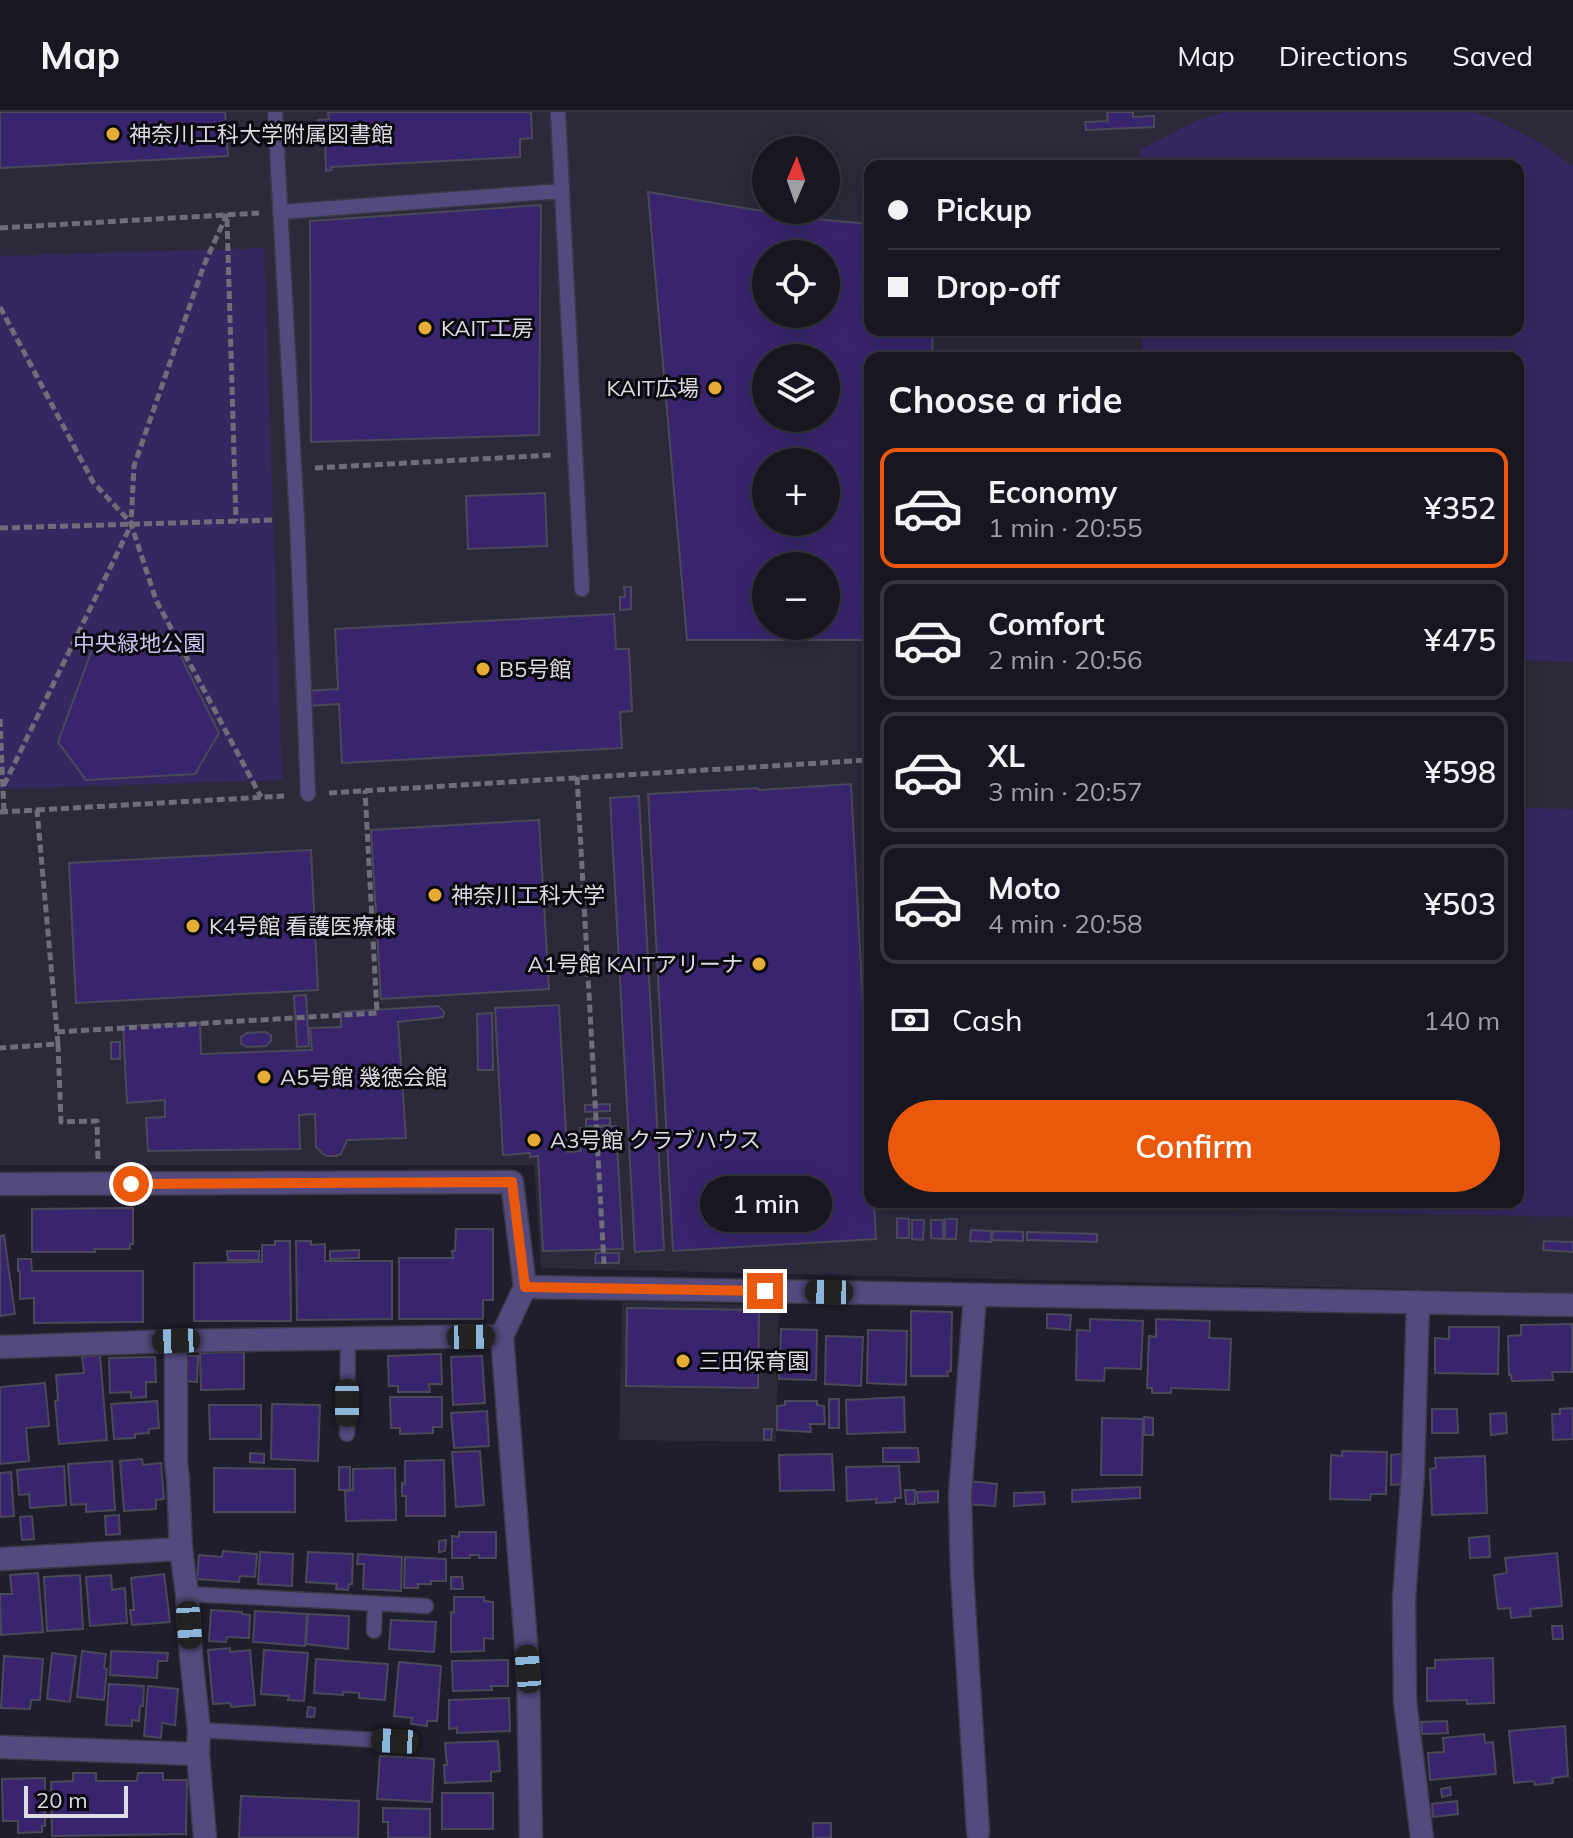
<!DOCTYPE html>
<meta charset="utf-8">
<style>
body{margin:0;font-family:Mulish,"Noto Sans JP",sans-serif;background:#211f2a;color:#f1f3f6;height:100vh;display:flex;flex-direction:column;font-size:30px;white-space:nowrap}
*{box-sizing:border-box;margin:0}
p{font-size:26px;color:#9f9fa5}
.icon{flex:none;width:44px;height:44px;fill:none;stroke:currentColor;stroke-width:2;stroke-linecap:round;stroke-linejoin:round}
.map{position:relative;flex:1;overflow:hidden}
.details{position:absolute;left:864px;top:240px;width:660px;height:856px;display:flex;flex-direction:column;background:#181621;border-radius:16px;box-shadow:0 4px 20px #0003,0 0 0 2px #36353f}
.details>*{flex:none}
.top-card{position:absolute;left:864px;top:48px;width:660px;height:176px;border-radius:16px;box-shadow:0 4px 20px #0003,0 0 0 2px #36353f;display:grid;align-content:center;height:176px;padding:0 24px;background:#181621}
.needle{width:52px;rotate:2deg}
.fabs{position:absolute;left:752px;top:24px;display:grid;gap:16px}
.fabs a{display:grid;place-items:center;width:88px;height:88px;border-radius:50%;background:#181621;box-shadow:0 4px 20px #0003,0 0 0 2px #36353f;font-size:40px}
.scale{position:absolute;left:24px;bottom:20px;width:104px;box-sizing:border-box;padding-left:8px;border:4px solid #dddce5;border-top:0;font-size:22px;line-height:28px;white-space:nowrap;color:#dddce5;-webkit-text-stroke:6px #0a090f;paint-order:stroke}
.end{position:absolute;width:36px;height:36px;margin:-18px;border:10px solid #ea580c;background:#fff;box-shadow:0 0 0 4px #fff}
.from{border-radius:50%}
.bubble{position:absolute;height:56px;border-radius:28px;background:#181621;box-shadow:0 4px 20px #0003,0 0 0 2px #36353f;font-size:26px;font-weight:600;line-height:56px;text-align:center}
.car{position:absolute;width:24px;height:48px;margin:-24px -12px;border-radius:10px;box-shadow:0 0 6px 2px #0007;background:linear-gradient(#222 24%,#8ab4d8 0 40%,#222 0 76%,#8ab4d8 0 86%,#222 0)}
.top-card b{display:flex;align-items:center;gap:28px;height:76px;font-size:30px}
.top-card b+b{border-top:2px solid #36353f}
.top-card i{width:20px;height:20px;background:#f1f3f6}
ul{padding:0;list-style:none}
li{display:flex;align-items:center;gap:24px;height:120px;margin:0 16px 12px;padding:0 8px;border:4px solid #36353f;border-radius:16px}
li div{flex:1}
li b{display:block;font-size:30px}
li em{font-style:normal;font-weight:600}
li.current{border-color:#ea580c}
li>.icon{width:72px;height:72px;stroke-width:1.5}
h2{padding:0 24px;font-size:36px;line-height:96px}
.pay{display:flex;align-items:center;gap:20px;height:88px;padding:0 24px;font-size:30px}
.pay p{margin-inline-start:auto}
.action{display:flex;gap:16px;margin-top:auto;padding:16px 24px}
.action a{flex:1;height:92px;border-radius:48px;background:#ea580c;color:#fff;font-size:32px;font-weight:600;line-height:92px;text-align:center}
header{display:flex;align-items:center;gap:48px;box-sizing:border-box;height:112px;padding:0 40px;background:#181621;border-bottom:2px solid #36353f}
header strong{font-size:38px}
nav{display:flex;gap:44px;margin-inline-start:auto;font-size:28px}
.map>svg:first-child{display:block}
.built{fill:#2c293b;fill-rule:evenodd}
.green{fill:#352860}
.building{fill:#39256e;stroke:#4a4958;stroke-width:2;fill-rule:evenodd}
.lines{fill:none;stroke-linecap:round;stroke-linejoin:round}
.service-casing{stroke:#3a3946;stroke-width:17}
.minor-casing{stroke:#3a3946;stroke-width:25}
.path{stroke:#6e6d79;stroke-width:5;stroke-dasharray:8 4;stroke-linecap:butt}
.service{stroke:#534b7d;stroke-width:14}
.minor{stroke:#534b7d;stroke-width:22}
.route{stroke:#ea580c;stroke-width:10}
.poi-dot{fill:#e7ac36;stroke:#0a090f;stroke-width:3}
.labels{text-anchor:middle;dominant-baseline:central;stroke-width:6;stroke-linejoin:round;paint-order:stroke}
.poi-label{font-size:22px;fill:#dddce5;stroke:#0a090f;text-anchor:start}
.park-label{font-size:22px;fill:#cac5f0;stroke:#0a090f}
</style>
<header>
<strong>Map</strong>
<nav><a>Map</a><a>Directions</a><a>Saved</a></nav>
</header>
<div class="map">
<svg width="1573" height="1726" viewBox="0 0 1573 1726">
<rect width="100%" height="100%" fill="#201e2c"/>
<!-- built -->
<path class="built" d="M0,0H1573V1181L541,1156L534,1053H0ZM766,38H826V98H766ZM870,54H1518V218H870ZM766,142H826V202H766ZM766,246H826V306H766ZM870,246H1518V1090H870ZM766,350H826V410H766ZM766,454H826V514H766Z
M622,1190L779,1193L776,1330L619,1328Z"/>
<!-- green -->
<path class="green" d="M1225,0H1474C1510,13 1544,31 1573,55V550L1518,548V246H1142L1141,218H1518V54H1140V38L1196,9Z
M264,136L282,668L0,677V144Z
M1518,696L1573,697V1105L1051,1094L1040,1090H1518Z"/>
<!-- building -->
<path class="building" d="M0,0H225L228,44L0,56Z
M328,0H531L532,26L520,27V45L331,55L332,58L326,59L325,29L319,30L318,8L329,7Z
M1107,0H1133V5L1154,4V15L1086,18L1085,10L1108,9Z
M648,80L805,106L870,112V218H933L932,246H870V528H687ZM766,142H826V202H766ZM766,246H826V306H766ZM766,350H826V410H766ZM766,454H826V514H766Z
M541,93L539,323L311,330L310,109Z
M545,381L547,434L468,437L466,384Z
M624,475H631V497L620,498V485H625Z
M614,502L616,537H629L632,599L620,600L622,636L342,651L339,592L308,594L307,579L338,577L335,517Z
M170,523L219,621L195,662L86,668L58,630L96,527Z
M851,672L870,1023V1090H874L876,1127L673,1139L648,682L758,676L759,678Z
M639,684L664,1138L635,1140L610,686Z
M539,708L549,877L381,887L371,718Z
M311,738L318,878L76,891L69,751Z
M306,883L309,934L297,935L294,884Z
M559,893L567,1040L581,1039L580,1016L616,1014L623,1137L543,1139L538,1044L530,1045V1041L503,1043L495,896Z
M438,894L444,900L443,905L398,910L406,1026L347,1028L341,1042L336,1044H327L322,1041L316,1035L315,1002L299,1003L300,1037L148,1039L146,1006L165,1005V988L127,991L123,914L200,911L201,942L312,938L310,916L341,915V900Z
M492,901L493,958H478L477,902Z
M265,920L271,923V929L266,934L247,935L241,932V925L247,921Z
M111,930H120V947H111Z
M610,992V999L585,1000V993Z
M610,1006V1013L586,1014V1007Z
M133,1096V1132H130V1137H94L95,1140H32V1097Z
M897,1106L909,1107V1126H897Z
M945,1107H957L956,1127H945Z
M912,1108H924L923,1128L912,1127Z
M931,1108H943V1127L931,1126Z
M456,1117H493V1188H483V1207H399V1146H453L452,1139H455Z
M971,1118L991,1119V1130L970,1129Z
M993,1119L1023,1120V1129L992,1128Z
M1027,1120L1097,1122V1130L1027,1128Z
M4,1123L15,1202L0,1204V1124Z
M275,1129H290L291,1209H194V1151L262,1150V1133H275Z
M296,1129H311V1133L325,1132V1149H392V1207L297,1208Z
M1544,1129L1573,1130V1140L1543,1138Z
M359,1138V1146L330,1147V1139Z
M227,1139H259V1148H228Z
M596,1141H619V1151H595Z
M18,1147H31L32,1159H143V1210L34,1211V1186L20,1187V1160L18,1159Z
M627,1196L759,1198L758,1276L626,1274Z
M911,1199L952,1200L951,1259L947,1260L948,1264H911Z
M1047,1202L1071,1203L1070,1218L1047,1216Z
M1090,1207L1143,1209L1141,1257L1105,1256L1104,1269L1076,1268L1077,1218L1090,1219Z
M1156,1207L1210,1209L1209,1226L1231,1227L1229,1278L1171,1276V1281H1152V1276H1147L1149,1224L1156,1225Z
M1572,1212V1260H1552L1553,1268L1512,1269L1511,1263H1509L1508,1224L1521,1223V1213Z
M1449,1215H1499L1498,1262L1435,1261V1226L1449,1227Z
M781,1217L817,1218L816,1268L779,1267Z
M868,1218L907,1219L906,1273L867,1271Z
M826,1224L863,1225L861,1274L825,1272Z
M244,1240V1277L201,1278L200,1241Z
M441,1242L442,1272H429L430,1280H398V1274H389L388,1244Z
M100,1243L107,1328L59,1332L55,1289L58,1288L56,1263L84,1261L82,1245Z
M186,1244H198L197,1270L185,1269Z
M482,1244L485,1291L453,1293L451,1245Z
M155,1245L156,1270H146V1285L131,1286V1280L110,1281L109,1246Z
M45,1271L49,1314L26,1316L29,1349L0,1352V1275Z
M390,1285H442V1315H433V1321L400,1322V1316H391Z
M904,1285L905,1320L847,1322L846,1288Z
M829,1287H839V1316H829Z
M157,1289L159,1316L149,1317V1321L135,1322V1326L114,1327L111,1292Z
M785,1289H817V1293L824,1294L825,1312H810L811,1320L777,1318V1294L785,1293Z
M272,1292L320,1293L318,1349L271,1347Z
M209,1293H261V1327H210Z
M1573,1296V1327L1553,1328L1552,1302H1560V1297Z
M1432,1297H1457L1458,1321H1432Z
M487,1299L489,1334L454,1336L451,1301Z
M1506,1301L1507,1321L1491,1323L1490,1302Z
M1144,1305L1153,1306V1323H1144Z
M1102,1306L1143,1307L1142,1363H1101Z
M764,1317H772L771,1328H764Z
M883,1336H918L919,1350H883Z
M480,1339L484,1393L456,1395L452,1340Z
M1342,1339L1387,1340L1386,1382H1371L1370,1388L1330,1387L1331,1343L1342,1344Z
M250,1341L264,1342V1351L250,1350Z
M832,1342L834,1378L780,1379L779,1343Z
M1402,1342V1372L1391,1373V1343Z
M1485,1344L1487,1401L1432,1403L1430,1357L1436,1356L1435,1346Z
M142,1347L143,1353L161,1351L164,1387L156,1388V1397L124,1399L120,1349Z
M444,1348L445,1404H406V1384H402V1371L405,1372V1349Z
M112,1349L115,1398L86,1400V1392L71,1393L68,1352Z
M64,1354L66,1393L30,1396L29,1382L19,1383L17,1358Z
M899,1354L901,1386H895V1390L876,1391L877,1387L847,1389L846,1355Z
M339,1355H350V1378H339Z
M214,1356L295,1357V1400H214Z
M395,1356L396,1408L346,1409L345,1379L353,1378V1357Z
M11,1360L14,1404L0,1405V1361Z
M969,1369L997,1372L995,1394L966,1392Z
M1140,1375V1386L1072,1390V1378Z
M905,1378H915V1392H906Z
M938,1379V1390L918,1391L917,1380Z
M1044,1380L1045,1392L1014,1394V1381Z
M119,1403L120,1422L106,1423L105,1404Z
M32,1404L34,1427L22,1428L20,1405Z
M459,1420H496V1446H479V1443H470V1446H452V1424L459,1425Z
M1489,1424L1490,1445L1470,1446L1469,1426Z
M446,1428L445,1439L439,1440V1429Z
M223,1439L257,1442L255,1465L240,1464L239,1470L197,1467L199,1443L222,1445Z
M260,1440L293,1442L292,1474L258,1472Z
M308,1440L353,1442L352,1472H349L348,1478L336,1477L337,1472L306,1470Z
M1557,1441L1562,1494L1530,1497L1531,1504L1511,1506L1510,1496L1498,1497L1494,1463L1507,1461L1505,1446Z
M358,1442L402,1445L401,1479L363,1477L364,1452H357Z
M405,1445L446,1447V1469H431V1472H418V1476H404Z
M38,1461L43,1520L1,1523L0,1482H12L10,1463Z
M164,1462L170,1510L132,1513L130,1498H134L131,1466Z
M80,1463L83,1517L47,1519L44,1465Z
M111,1463L112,1478L125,1476L127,1511L90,1514L86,1465Z
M451,1465H462L463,1477H451Z
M454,1485H484V1489L493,1490V1527L484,1526V1539L451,1540V1500L454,1501Z
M211,1498L242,1500V1502L250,1503L249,1526L227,1525L226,1530L209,1529Z
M255,1499L307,1502L305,1534L253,1530Z
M308,1502L349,1504L348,1537L306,1532Z
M391,1508L436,1510L434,1540L389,1537Z
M1552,1514H1562L1563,1527H1553Z
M230,1536V1540L250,1538L255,1593L231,1595L230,1591L213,1592L208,1538Z
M264,1538L308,1541L304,1589L288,1588L289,1584L261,1582Z
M82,1539L106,1542L104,1556L107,1557L104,1588L77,1585Z
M111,1539L168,1541L167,1549H158L157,1566L110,1563Z
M52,1541L76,1544L70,1590L47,1587Z
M4,1544L43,1547L40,1588H31L30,1597L1,1596Z
M1493,1546L1494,1591L1467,1592V1588L1427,1589V1556H1435V1548Z
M316,1547L388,1552L385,1588L359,1586V1581L343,1580V1583L314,1581Z
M508,1548V1574H491L492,1578L453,1579L452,1549Z
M399,1550L441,1554L437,1609H427V1614L411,1612L412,1606L394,1604Z
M109,1572L144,1574L143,1594H140L139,1609L132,1608V1614L106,1613Z
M148,1574L178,1577L175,1613L162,1611L161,1626L144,1624Z
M509,1586L510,1619L457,1621V1616L449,1617V1588Z
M308,1595L315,1596L314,1605H307Z
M1447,1609L1448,1621L1422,1622L1421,1610Z
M1565,1614L1568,1664L1552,1666L1553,1671L1535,1673L1534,1669L1514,1671L1509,1619Z
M1484,1622L1485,1631L1493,1630L1496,1662L1430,1668L1428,1641L1444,1640L1443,1626Z
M498,1629L500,1659L491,1660V1669L445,1671L444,1653H447L445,1631Z
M380,1644L434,1647L432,1690L377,1687Z
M73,1661H96V1669H137L138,1661H163V1668H187L186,1722L52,1724L51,1670L73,1669Z
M45,1666V1714H42V1720L18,1721V1709H3L2,1667Z
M1450,1675L1451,1683L1442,1685L1441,1677Z
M442,1681H493V1717H442Z
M241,1684L359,1689L358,1726H239Z
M1457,1689L1458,1702L1433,1705L1432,1692Z
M383,1696L430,1697V1726H388V1710H383Z
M813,1711H831V1726H813Z"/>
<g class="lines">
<defs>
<path id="service" d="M275,0L297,408L308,682
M558,0L582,477
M280,100L562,79
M347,1322L348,1228
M187,1482L426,1494
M374,1519L375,1491
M199,1618L395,1629"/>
<path id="minor" d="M0,1072L512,1070L525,1175L502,1224L528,1557L531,1726
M525,1175L1573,1193
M975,1183L960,1383L962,1462L978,1720
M1418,1190L1413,1360L1404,1488L1405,1589L1422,1726
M176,1229V1349L178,1368L181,1437L187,1482L191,1544L199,1618L198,1642L205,1726
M0,1235L176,1229L502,1224
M0,1447L181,1437
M0,1635L198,1642"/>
</defs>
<!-- service casing -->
<use href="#service" class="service-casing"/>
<!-- minor casing -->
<use href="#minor" class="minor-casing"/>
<!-- path -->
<path class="path" d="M227,102L204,153L134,354L131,412L156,488L261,685
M227,107L236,409
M0,116L259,101
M0,195L93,370L131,411
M315,356L553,343
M0,416L275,408
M0,607L4,700
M577,665L604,1152
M4,673L131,413
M329,681L870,648
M37,698L284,684
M0,700L37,698L58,932L0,936
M57,920L377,901L365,678
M58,932L61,1010L97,1009L98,1047"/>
<!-- service -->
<use href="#service" class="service"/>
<!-- minor -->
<use href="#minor" class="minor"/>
</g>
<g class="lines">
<!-- route -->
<path class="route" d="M131,1072L512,1070L525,1175L765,1179"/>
</g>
<!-- markers -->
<g class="poi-dot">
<circle cx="113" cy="22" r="8"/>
<circle cx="425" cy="216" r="8"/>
<circle cx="715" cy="276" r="8"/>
<circle cx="483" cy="557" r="8"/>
<circle cx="435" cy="783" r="8"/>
<circle cx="193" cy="814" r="8"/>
<circle cx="759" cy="852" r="8"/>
<circle cx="264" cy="965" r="8"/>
<circle cx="534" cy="1028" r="8"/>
<circle cx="683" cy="1249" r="8"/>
</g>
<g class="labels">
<!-- poi labels -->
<g class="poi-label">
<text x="129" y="22">神奈川工科大学附属図書館</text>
<text x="441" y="216">KAIT工房</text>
<text x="699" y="276" text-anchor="end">KAIT広場</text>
<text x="499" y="557">B5号館</text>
<text x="451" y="783">神奈川工科大学</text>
<text x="209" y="814">K4号館 看護医療棟</text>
<text x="743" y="852" text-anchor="end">A1号館 KAITアリーナ</text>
<text x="280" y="965">A5号館 幾徳会館</text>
<text x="550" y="1028">A3号館 クラブハウス</text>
<text x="699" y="1249">三田保育園</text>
</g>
<!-- park labels -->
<g class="park-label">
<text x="139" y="531">中央緑地公園</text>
</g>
</g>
</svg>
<div class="fabs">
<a><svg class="needle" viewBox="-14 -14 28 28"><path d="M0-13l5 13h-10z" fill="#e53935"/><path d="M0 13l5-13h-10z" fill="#9f9fa5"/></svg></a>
<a><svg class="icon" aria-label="locate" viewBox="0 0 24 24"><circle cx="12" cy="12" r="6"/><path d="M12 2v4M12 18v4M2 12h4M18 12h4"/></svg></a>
<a><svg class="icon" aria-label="layers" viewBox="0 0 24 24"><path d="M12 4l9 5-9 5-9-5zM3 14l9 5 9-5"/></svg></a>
<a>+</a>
<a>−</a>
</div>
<div class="scale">20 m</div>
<i class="end from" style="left:131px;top:1072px"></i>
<i class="end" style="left:765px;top:1179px"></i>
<div class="bubble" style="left:700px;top:1064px;width:132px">1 min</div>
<i class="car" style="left:829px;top:1180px;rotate:271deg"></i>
<i class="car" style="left:471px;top:1225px;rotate:89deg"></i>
<i class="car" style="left:176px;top:1229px;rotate:268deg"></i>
<i class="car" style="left:347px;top:1291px;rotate:180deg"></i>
<i class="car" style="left:189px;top:1513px;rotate:176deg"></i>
<i class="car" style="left:528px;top:1557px;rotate:355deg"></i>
<i class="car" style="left:395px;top:1629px;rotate:273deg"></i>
<div class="top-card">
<b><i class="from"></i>Pickup</b>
<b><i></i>Drop-off</b>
</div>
<section class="details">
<h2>Choose a ride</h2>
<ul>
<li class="current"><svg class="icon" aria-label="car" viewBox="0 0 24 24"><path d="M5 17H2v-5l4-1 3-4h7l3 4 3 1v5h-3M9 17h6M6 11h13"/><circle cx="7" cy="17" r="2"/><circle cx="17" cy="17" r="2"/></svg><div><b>Economy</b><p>1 min · 20:55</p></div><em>¥352</em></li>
<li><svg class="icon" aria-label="car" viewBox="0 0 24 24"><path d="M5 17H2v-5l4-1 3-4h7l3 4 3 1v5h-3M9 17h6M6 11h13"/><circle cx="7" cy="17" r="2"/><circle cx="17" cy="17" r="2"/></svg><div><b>Comfort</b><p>2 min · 20:56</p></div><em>¥475</em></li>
<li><svg class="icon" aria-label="car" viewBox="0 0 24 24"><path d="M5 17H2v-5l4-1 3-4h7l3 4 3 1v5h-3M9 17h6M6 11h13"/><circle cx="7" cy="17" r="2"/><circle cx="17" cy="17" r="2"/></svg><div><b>XL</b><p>3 min · 20:57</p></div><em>¥598</em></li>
<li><svg class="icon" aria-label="car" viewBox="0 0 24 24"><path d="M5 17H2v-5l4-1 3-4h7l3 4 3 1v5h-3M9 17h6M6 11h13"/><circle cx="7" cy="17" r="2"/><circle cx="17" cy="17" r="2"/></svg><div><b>Moto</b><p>4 min · 20:58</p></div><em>¥503</em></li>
</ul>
<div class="pay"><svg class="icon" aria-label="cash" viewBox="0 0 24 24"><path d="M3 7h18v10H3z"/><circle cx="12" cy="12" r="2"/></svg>Cash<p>140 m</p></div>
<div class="action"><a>Confirm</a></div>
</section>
</div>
